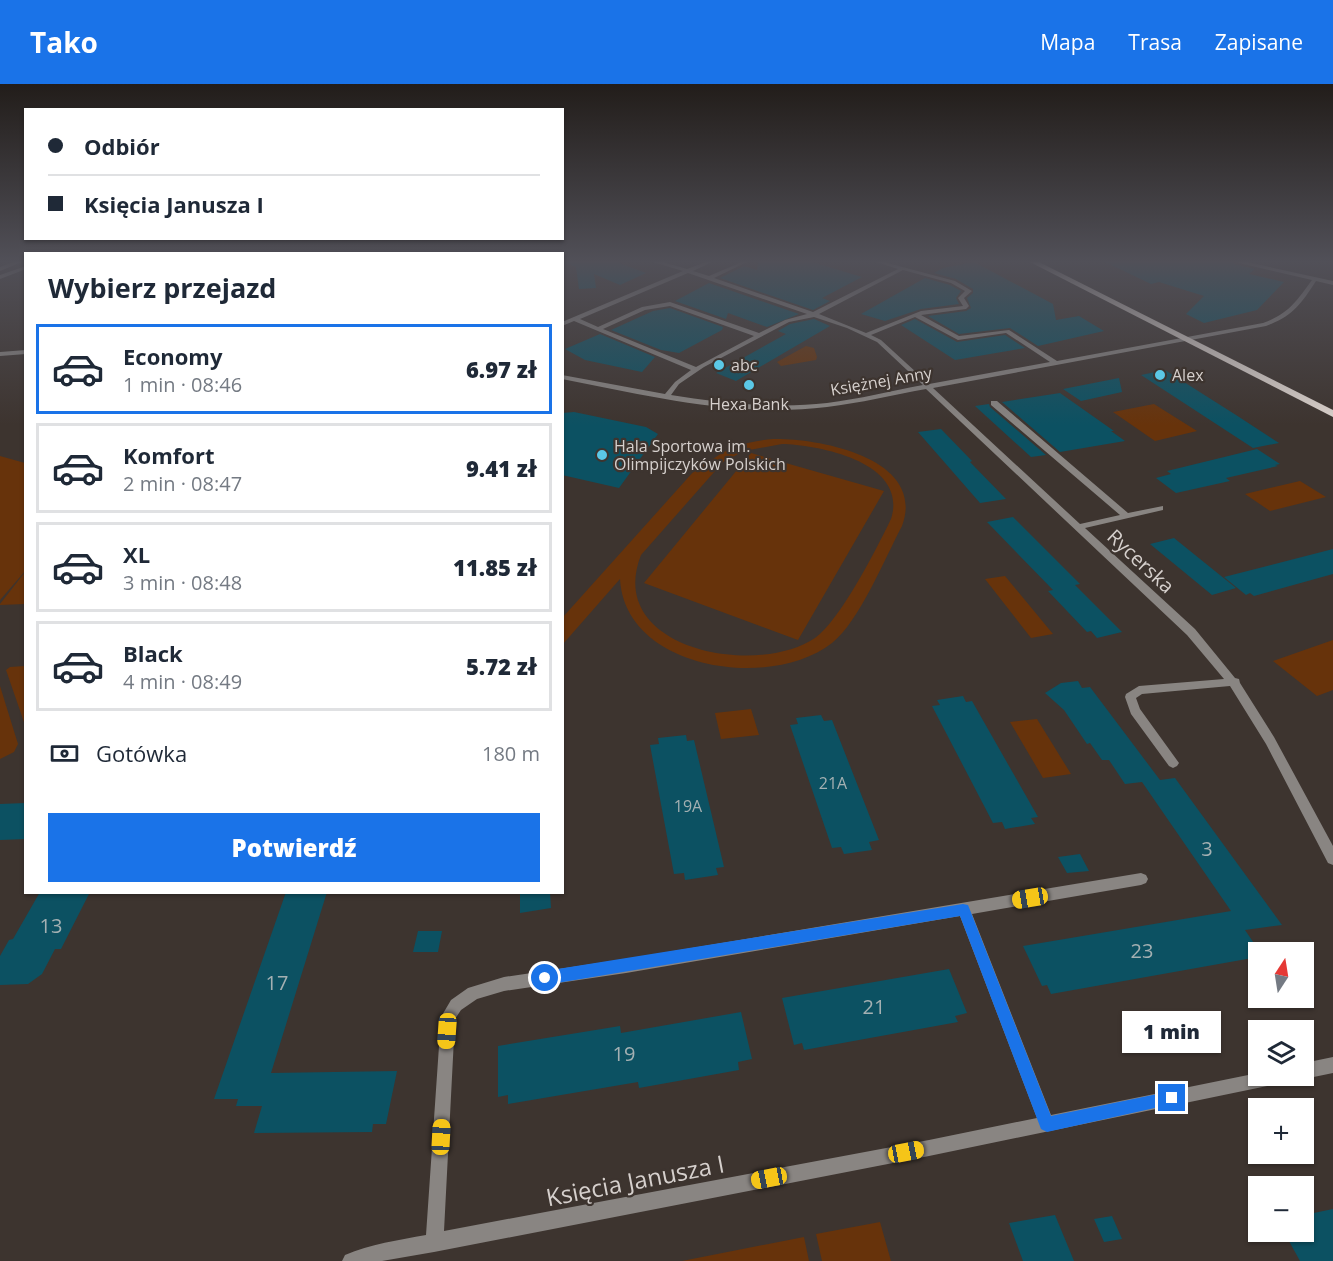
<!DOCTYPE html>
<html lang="pl">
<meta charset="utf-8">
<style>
body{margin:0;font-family:"Open Sans",sans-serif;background:#f6f6f7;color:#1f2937;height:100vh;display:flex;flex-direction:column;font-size:22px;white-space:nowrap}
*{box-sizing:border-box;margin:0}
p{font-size:20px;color:#747a83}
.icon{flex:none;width:33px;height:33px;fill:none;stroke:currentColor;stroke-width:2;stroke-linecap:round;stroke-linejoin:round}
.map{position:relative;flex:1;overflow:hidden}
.details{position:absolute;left:24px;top:168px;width:540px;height:642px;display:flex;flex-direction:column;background:#fff;border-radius:0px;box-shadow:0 2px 4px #0004}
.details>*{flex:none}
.top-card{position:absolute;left:24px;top:24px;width:540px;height:132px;border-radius:0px;box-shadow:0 2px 4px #0004;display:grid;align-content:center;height:132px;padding:0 24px;background:#fff}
.needle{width:39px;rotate:12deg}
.tools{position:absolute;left:1248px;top:858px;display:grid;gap:12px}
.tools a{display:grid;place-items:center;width:66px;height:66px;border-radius:0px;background:#fff;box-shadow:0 2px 4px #0004;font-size:30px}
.end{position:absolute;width:27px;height:27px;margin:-14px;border:8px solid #1a73e8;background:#fff;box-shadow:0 0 0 3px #fff}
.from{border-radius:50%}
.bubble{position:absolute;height:42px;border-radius:0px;background:#fff;box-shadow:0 2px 4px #0004;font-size:20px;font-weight:800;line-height:42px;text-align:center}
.car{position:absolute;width:18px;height:36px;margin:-18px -9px;border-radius:8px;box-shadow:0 0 4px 2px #0007;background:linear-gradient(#f5c518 24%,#345 0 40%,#f5c518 0 76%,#345 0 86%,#f5c518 0)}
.top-card b{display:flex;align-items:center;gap:21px;height:57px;font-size:22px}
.top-card b+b{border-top:2px solid #e0e1e3}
.top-card i{width:15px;height:15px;background:#1f2937}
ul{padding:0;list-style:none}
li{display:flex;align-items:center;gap:18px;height:90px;margin:0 12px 9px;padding:0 12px;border:3px solid #e0e1e3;border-radius:0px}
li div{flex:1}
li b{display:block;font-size:22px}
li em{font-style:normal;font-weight:800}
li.active{border-color:#1a73e8}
li>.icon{width:54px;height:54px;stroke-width:1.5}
h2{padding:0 24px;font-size:27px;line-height:72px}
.pay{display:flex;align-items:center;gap:15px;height:66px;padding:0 24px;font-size:22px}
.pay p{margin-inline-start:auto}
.primary-button{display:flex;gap:12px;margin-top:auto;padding:12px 24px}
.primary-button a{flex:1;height:69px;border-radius:0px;background:#1a73e8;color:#fff;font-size:24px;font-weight:800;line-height:69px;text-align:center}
header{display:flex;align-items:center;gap:36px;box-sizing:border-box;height:84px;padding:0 30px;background:#1a73e8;color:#fff}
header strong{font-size:28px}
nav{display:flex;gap:33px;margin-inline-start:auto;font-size:21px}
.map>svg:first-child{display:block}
.green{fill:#67330b;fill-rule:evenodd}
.building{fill:#0c5162}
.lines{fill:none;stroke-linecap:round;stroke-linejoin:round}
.minor{fill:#898582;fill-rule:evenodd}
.major{fill:#ddd4ce;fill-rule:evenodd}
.route{fill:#1a73e8}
.poi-dot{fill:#5bc8e6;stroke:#3d342f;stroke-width:2}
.labels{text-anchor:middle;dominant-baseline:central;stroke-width:4.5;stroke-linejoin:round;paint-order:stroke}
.far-poi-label{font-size:16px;fill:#d6d0cd;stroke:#3d342f;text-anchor:start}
.far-street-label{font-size:16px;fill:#d6d0cd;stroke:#3d342f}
.number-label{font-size:16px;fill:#a4b0b2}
.street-label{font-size:20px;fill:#d6d0cd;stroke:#3d342f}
.near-number-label{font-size:20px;fill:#a4b0b2}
.near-street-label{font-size:24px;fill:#d6d0cd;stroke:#3d342f}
</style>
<header>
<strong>Tako</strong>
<nav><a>Mapa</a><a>Trasa</a><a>Zapisane</a></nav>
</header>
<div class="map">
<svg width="1333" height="1177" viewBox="0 0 1333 1177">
<rect width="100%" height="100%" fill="#3d342f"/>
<!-- green -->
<path class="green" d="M806,262L814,264L817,273L816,276L781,282L777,278Z
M1154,320L1197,347L1155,357L1113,328Z
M773,355C819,354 927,374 902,442C885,474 859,538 832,559C771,607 625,586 620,495L563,560V533L703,377L708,379C726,363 750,357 773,355ZM782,360C819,361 909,378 891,435C877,464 840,537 815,554C756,594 604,565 641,471L723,378L744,367Z
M751,369L884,407L798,556L644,499Z
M0,372L25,379L26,486L0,516Z
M1300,397L1326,413L1270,427L1245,410Z
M25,488V520L0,521V520Z
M1005,492L1053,550L1031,554L985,495Z
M1333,556V606L1317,612L1273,577Z
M25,582H26L25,641L6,586L10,583Z
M0,602L18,660L14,668L0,675Z
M751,625L759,651L721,655L715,629Z
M1037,635L1071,690L1043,694L1010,638Z
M880,1138L891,1177H822L816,1150Z
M804,1153L809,1177H682Z"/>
<!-- building -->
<path class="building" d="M562,177H614L646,189L620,201L594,190L596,204L579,205L576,183Z
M758,177H809L862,193L822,214L830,217L813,226L720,194L744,182L757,186Z
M1103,177H1233L1234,180L1255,185L1249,190L1284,198L1257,226L1204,239L1186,230L1204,212L1159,198L1151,200Z
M974,178L1053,220L1056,236L1079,232L1104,247L1038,262L1010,244L959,250L928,232L966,227L971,224L967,214L973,209V205L956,195L934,189L943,184Z
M925,194L950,201L961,207L956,214L959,220L921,225L885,237L861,230Z
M709,199L799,230L767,243L728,229L726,235L675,217Z
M670,224L723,243L722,246L679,269L661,266L611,246L653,227Z
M814,235L830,242L736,297L716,289L786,250L778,247L790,240Z
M915,235L957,258L1005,251L1025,264L955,276L901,241Z
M600,250L655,273L642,288L585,276L565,265Z
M1165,286L1236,331L1279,359L1253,364L1141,291Z
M1119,294L1122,308L1081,317L1063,305Z
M1060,309L1114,347H1111L1125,357L1060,368L1002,318Z
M989,320L990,323L1046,371L1031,373L975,322Z
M574,328L646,343L658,350L619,404L562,391V329Z
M941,345L972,377L970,378L1006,415L980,419L918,348Z
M1257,365L1280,380L1275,381L1278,382L1226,394L1230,397L1176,409L1156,394L1171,390L1167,387Z
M1013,433L1080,500L1075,501L1122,548L1097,554L1091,547L1087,548L1048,507L1053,506L987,438Z
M1174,454L1236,504L1212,511L1150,460Z
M1333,465V490L1254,512L1250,509L1246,511L1224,493Z
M1078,597L1082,604L1090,603L1160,696L1175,694L1282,841L1245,846L1260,868L1258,873L1051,910L1047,901L1042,902L1023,862L1231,827L1142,698L1125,700L1109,676H1102L1090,659L1087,660L1064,626L1045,609L1061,599Z
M963,612L966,618L972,617L1038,733L1031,734L1035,740L1005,745L1002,738L993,739L932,622L940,621L937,616Z
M821,631L824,637L832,636L879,756L869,758L872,766L844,770L841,763L832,764L790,641L798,640L796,634Z
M686,651L687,657L694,656L724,783L716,784L718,791L685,796L684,789L674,790L650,661L659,660L658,654Z
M26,719V755L0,756V720Z
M1080,770L1089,787L1067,789L1058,773Z
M40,808H90L61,865H55L42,890L28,900L0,901V872L9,856L13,855Z
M286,808H327L271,989L397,987L386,1040H373L372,1048L254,1049L262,1022H236L238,1015H214Z
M520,808H550L551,824L520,829Z
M418,847H442L438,868H413Z
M949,885L967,929L955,932L958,938L804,966L802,959L794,961L782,914Z
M741,928L752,975L738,978L739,986L639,1004L638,998L508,1020V1011L498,1013V962L620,942L621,949Z
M1333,1125V1177H1300L1284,1148H1304V1131Z
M1055,1131L1074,1177H1023L1009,1139Z
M1112,1132L1122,1155L1104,1158L1094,1135Z"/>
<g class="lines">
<!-- minor -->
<path class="minor" d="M17,177H24L0,187V183Z
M653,177H659L687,185L709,177H714L693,187L709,192L744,177H749L714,194L813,228L898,185L873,177H880L955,197L972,207L964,214L969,222L966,225L921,231L959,252L1009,246L1057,277L1263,239C1288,230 1296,218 1312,196L1235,178V177H1242L1333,197V201L1316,197C1301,220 1293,232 1266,242L933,304L1080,440L1120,431L991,321V317H997L1128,429L1163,422V426L1085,444L1195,545L1235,594L1239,595L1240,599L1274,653L1333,762V781L1328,779L1266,660L1230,602L1142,610L1136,614L1140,625L1179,679L1177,682L1173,684L1169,682L1131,630L1125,613L1126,610L1139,602L1224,595L1187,551L926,305C893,311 860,319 827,323C738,334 649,312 562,295V291L665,310L675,298L691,286L574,237L562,242V238L683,187L653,178ZM903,186L951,199L965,207L958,214L963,222L921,227L866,249L819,230ZM688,189L807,230L785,236L759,249L670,218L642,223L598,243L580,235ZM670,222L754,252L696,283L603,245L645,226ZM814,233L847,244L877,258L923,301C891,307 859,315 827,319C776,325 722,319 671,311L679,300L704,283L789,238ZM915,233L958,256L1006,249L1050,278L929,300L881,256L871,251Z
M26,182V185L0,195V191Z
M26,266V270L0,272V268Z
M1141,789L1146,791L1148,795L1146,799L1141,801L972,830L1051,1031L1258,989V992H1288L1286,998L929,1072L434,1168L382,1177H342L345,1171C370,1160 399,1156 426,1151L441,933L451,916L468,904L504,893L626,875ZM960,832L1037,1034L929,1056L444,1147L455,935L461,926L477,915L504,907L626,889Z
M1333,973V989L1304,995L1299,992H1304V979Z"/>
<!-- major -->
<path class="major" d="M1028,177H1037L1333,326V333Z"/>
</g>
<!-- sky -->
<linearGradient id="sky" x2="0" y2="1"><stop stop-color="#221d1a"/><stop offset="0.52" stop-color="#515058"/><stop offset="1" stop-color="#515058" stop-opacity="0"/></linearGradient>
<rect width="1333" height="341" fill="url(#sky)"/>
<!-- route -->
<path class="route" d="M963,820L968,821L970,826L1051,1032L1172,1007L1177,1009L1179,1014L1177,1019L1047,1048L1041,1045L960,832L545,901L540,899L538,894L540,889L545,887Z"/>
<!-- markers -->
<g class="poi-dot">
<circle cx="719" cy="281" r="6"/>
<circle cx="1160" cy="291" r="6"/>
<circle cx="749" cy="301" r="6"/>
<circle cx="602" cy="371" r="6"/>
</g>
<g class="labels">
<!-- far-poi labels -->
<g class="far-poi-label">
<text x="731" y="281">abc</text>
<text x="1172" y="291">Alex</text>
<text x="749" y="320" text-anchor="middle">Hexa Bank</text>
<text x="614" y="362">Hala Sportowa im.<tspan x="614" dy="18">Olimpijczyków Polskich</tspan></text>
</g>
<!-- far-street labels -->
<g class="far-street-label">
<text transform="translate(881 297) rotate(-10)">Księżnej Anny</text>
</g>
<!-- number labels -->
<g class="number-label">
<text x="833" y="699">21A</text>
<text x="688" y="722">19A</text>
</g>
<!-- street labels -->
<g class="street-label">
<text transform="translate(1141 477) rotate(43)">Rycerska</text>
</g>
<!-- near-number labels -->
<g class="near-number-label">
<text x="1207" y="764">3</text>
<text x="51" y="841">13</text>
<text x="1142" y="866">23</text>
<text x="277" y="898">17</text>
<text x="874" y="922">21</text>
<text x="624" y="969">19</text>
</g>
<!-- near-street labels -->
<g class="near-street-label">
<text transform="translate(635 1096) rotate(-11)">Księcia Janusza I</text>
</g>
</g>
</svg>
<div class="tools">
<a><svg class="needle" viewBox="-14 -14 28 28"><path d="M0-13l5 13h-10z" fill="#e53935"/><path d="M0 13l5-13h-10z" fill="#747a83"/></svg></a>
<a><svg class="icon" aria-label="layers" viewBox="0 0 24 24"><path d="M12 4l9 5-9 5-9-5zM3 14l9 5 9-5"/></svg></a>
<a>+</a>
<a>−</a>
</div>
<i class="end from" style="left:545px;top:894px"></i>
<i class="end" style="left:1172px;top:1014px"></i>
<div class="bubble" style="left:1122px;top:927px;width:99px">1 min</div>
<i class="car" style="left:1030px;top:814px;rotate:260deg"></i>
<i class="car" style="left:447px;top:947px;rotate:184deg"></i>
<i class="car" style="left:441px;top:1053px;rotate:3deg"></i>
<i class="car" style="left:906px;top:1068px;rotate:79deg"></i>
<i class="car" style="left:769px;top:1094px;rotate:259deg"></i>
<div class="top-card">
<b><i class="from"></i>Odbiór</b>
<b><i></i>Księcia Janusza I</b>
</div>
<section class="details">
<h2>Wybierz przejazd</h2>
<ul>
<li class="active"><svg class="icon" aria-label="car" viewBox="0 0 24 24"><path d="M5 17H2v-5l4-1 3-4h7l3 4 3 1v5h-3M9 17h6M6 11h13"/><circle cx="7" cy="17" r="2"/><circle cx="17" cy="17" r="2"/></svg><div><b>Economy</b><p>1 min · 08:46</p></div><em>6.97 zł</em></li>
<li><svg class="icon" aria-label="car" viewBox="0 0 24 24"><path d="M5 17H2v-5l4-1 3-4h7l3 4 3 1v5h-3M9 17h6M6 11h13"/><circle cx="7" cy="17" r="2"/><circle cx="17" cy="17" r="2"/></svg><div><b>Komfort</b><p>2 min · 08:47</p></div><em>9.41 zł</em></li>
<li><svg class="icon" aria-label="car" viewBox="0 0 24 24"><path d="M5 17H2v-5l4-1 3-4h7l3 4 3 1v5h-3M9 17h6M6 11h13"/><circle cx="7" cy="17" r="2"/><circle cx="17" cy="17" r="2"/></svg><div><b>XL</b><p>3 min · 08:48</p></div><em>11.85 zł</em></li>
<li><svg class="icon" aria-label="car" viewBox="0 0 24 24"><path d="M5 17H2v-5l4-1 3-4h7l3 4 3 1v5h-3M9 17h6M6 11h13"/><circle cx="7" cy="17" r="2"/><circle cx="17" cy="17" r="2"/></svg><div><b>Black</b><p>4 min · 08:49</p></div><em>5.72 zł</em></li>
</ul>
<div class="pay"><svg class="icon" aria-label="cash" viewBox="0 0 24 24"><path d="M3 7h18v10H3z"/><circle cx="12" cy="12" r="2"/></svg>Gotówka<p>180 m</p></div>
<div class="primary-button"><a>Potwierdź</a></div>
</section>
</div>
